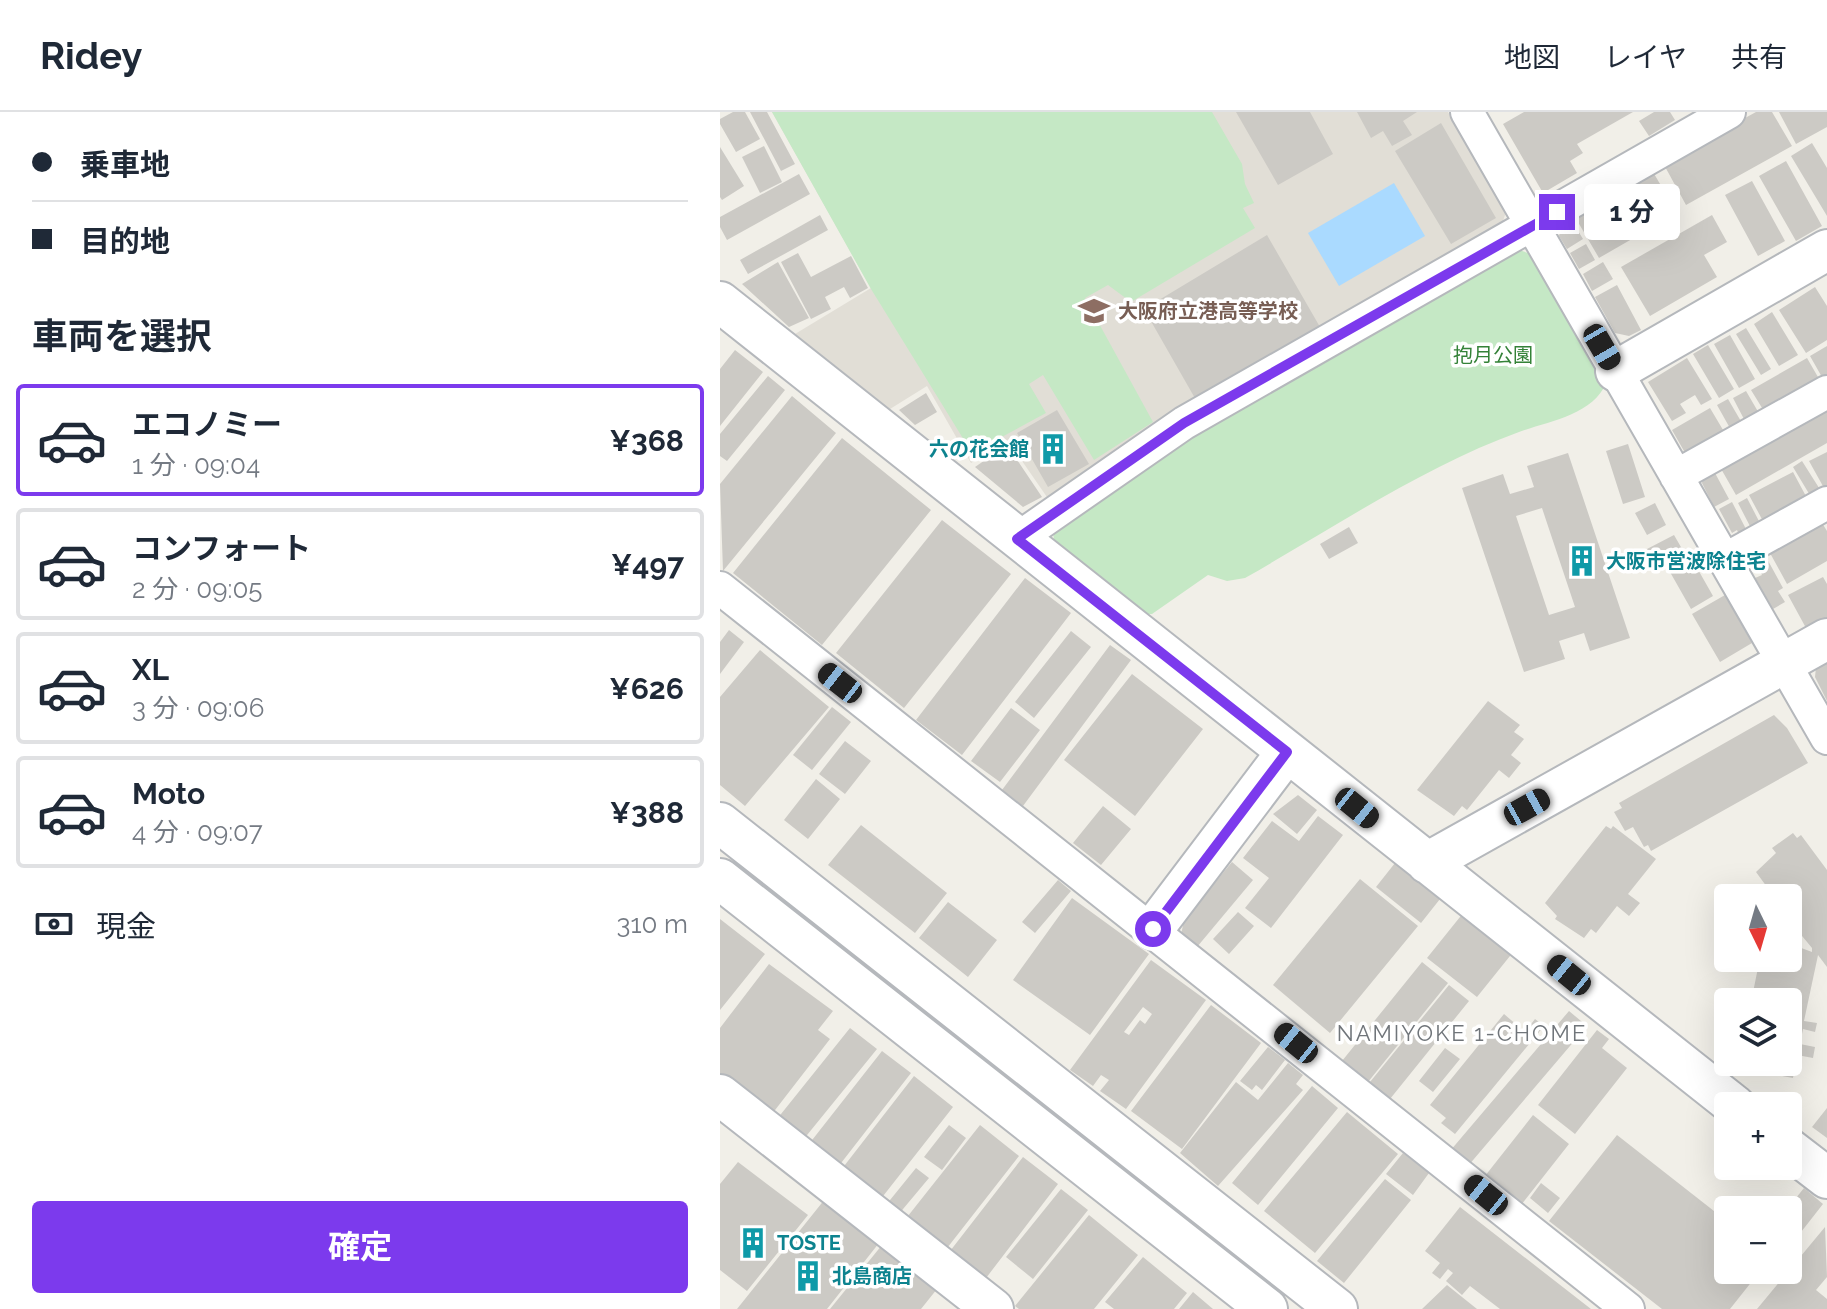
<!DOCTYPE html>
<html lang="ja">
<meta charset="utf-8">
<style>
body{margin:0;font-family:Raleway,"Noto Sans JP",sans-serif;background:#f2f2f3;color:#1f2937;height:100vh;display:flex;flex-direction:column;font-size:30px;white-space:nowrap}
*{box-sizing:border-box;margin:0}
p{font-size:26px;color:#747a83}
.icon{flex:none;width:44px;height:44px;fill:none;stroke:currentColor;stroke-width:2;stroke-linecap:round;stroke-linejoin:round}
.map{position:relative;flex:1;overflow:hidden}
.side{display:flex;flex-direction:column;background:#fff;width:720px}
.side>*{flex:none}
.hud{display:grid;align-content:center;height:176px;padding:0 32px;background:#fff}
.needle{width:52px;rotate:175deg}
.tools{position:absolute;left:994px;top:772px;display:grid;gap:16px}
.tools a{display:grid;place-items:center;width:88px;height:88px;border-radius:8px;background:#fff;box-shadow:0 8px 32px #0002;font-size:40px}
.end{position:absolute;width:36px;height:36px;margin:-18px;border:10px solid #7c3aed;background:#fff;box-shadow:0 0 0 4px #fff}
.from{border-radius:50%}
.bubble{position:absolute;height:56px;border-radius:8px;background:#fff;box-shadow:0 8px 32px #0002;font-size:26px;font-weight:700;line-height:56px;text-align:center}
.car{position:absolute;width:24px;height:48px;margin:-24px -12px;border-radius:10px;box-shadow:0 0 6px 2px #0007;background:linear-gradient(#222 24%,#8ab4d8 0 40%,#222 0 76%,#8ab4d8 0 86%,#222 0)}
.hud b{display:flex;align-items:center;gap:28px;height:76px;font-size:30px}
.hud b+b{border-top:2px solid #e0e1e3}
.hud i{width:20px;height:20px;background:#1f2937}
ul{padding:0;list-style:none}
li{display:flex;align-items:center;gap:24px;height:112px;margin:0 16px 12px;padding:0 16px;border:4px solid #e0e1e3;border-radius:8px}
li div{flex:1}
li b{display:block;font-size:30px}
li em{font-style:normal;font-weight:700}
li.active{border-color:#7c3aed}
li>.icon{width:72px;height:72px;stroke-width:1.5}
h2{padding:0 32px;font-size:36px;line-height:96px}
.pay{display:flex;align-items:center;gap:20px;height:88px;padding:0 32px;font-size:30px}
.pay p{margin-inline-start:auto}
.primary-button{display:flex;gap:16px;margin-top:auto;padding:16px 32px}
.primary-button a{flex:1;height:92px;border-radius:8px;background:#7c3aed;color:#fff;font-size:32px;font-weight:700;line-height:92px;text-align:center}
header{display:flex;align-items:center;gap:48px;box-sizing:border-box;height:112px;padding:0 40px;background:#fff;border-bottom:2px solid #e0e1e3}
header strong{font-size:38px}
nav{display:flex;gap:44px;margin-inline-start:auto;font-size:28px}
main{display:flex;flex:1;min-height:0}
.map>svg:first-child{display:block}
.education{fill:#e1ded6}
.green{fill:#c5e8c5}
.water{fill:#aadaff}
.building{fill:#cccac5;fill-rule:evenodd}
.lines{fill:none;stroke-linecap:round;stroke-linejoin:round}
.minor-casing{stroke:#b5b8bc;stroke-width:36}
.tertiary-casing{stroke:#b5b8bc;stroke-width:44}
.minor{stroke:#fff;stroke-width:32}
.tertiary{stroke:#fff;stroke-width:40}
.route{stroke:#7c3aed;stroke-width:10}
.labels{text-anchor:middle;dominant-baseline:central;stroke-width:7;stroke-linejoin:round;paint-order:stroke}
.education-label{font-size:20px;font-weight:bold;fill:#785e54;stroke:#fff;text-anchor:start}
.park-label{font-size:20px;fill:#348238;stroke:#fff}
.culture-label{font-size:20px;font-weight:bold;fill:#0d838f;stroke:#fff;text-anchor:start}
.neighbourhood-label{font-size:22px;letter-spacing:2px;fill:#70757a;stroke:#fff}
</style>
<header>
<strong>Ridey</strong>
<nav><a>地図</a><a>レイヤ</a><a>共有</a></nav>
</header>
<main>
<section class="side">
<div class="hud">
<b><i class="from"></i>乗車地</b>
<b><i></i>目的地</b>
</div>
<h2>車両を選択</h2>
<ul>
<li class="active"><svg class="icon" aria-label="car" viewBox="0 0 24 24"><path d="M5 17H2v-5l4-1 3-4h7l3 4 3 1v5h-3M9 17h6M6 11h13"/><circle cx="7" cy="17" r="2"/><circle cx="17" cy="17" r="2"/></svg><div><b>エコノミー</b><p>1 分 · 09:04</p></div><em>¥368</em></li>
<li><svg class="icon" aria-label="car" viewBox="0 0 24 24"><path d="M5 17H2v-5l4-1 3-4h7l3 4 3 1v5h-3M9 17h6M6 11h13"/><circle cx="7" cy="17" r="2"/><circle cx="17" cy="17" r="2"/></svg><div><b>コンフォート</b><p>2 分 · 09:05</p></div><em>¥497</em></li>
<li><svg class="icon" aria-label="car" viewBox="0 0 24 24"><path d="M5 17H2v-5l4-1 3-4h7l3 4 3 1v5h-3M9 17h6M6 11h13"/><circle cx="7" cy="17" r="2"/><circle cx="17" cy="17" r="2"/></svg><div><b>XL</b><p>3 分 · 09:06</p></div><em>¥626</em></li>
<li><svg class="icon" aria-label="car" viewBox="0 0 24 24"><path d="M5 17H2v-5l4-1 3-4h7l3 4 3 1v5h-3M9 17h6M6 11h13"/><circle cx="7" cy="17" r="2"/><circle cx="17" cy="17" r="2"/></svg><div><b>Moto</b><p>4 分 · 09:07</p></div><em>¥388</em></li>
</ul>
<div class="pay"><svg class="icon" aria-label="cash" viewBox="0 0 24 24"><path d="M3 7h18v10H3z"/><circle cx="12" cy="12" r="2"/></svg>現金<p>310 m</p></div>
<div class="primary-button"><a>確定</a></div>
</section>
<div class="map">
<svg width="1107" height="1197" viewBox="0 0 1107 1197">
<rect width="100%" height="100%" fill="#f1efe8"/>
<!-- education -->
<path class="education" d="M52,0H728L786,100L781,115L329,388L289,330L251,351L207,274L170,297L75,222L151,176Z"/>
<!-- green -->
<path class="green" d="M52,0H492L522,52L525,72L534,91L523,96L535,116L411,190L388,173L365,186L433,310L374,348L323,263L309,272L326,301L252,341L151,177Z
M796,137L811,142L886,271C873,303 829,309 799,320C705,354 613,416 525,466L507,469L488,463L432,502H426L334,431L333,415L468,320Z"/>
<!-- water -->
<path class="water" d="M674,71L705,124L619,174L588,121Z"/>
<!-- building -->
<path class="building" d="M13,0H25L40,27L16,40L0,12V7Z
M30,0H47L75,52L61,59Z
M516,0H590L613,42L558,73Z
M637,0H697L683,9L692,23L672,34L663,19L651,26Z
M804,0H913L857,32L863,41L850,49L857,61L823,81L783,12Z
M934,0H950L955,8L929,24L919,9Z
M1036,0H1052L1072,34L966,93L943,51Z
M1059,0H1107V15L1076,32Z
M721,11L776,106L731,132L675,39Z
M1092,31L1107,56V104L1071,44Z
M44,34L62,70L40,81L22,45Z
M0,35L24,74L2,88L0,85Z
M1066,49L1102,114L1076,129L1039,64Z
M933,60L957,101L879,146L855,105Z
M79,62L90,82L7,128L0,115V105Z
M1032,69L1065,129L1038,144L1005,83Z
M100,103L108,118L28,162L20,148Z
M992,103L1007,130L984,143L997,165L930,204L901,155Z
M852,109L863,127L847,137L839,124L841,116Z
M547,123L600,215L476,288L424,197Z
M866,132L875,148L859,157L850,141Z
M78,141L91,165L131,144L148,176L130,186L124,175L105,185L111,197L91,207L61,150Z
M58,150L89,206L69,215L22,172Z
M883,150L893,167L872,179L863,162Z
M897,173L921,218L909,224L895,221L875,185Z
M1095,175L1107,194V228L1086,241L1059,198Z
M1052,200L1078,243L1059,254L1034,212Z
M1026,216L1051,257L1041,263L1016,222Z
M1010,223L1035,267L1019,276L994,232Z
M988,233L1014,277L999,286L973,242Z
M1107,234V274L1090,244Z
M15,238L43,260L0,314V257Z
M967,246L992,287L981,293L975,283L960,292L966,301L952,309L928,270Z
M1087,246L1102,272L1047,304L1031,278Z
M48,264L65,278L7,349L0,344V322Z
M1026,279L1040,303L1026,311L1013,286Z
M206,281L217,300L195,313L179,298Z
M72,284L116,321L3,459L0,372Z
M1008,287L1022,311L1011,318L997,293Z
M1107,293V331L1016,383L1000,355Z
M990,296L1006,323L968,346L952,318Z
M337,298L369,352L328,375L297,321Z
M122,326L211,398L102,533L13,461Z
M908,332L925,385L903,392L886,339Z
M287,333L322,385L303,395L255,355Z
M1107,340V374L1104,376L1089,349Z
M848,341L910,526L870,539L864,521L839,529L845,547L804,560L742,376L783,362L790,382L814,375L807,354ZM822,396L855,495L829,503L796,404Z
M1082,349L1101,379L1091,385L1073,355Z
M1073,360L1088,388L1044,411L1029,383Z
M995,361L1009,387L994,395L982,371L983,367Z
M1027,386L1041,413L1032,418L1018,391Z
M1012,390L1027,419L1019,423L1017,418L1012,421L999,397Z
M935,391L946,413L927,423L915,401Z
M222,408L291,462L184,596L116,541Z
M1102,411L1107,419V449L1067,472L1050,441Z
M629,415L638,431L609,447L600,432Z
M954,423L965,442L938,457L927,437Z
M1046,445L1063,476L1058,479L1065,490L1053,497L1035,466L1042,463L1036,451Z
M972,447L993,484L971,497L950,460Z
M1103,465L1107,472V505L1086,516L1068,483Z
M305,466L351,501L242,643L196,608Z
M1005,483L1032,531L1000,550L972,502Z
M9,518L24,530L0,562V530Z
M351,519L371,535L314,606L295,590Z
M390,533L411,548L303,694L282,678Z
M40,538L109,595L25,694L0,673V585Z
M1107,549V589L1095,565L1096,555Z
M412,562L483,617L415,704L344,648Z
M768,589L800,613L794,620L804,627L791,643L801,651L789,666L779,658L747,698L742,694L734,704L697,678Z
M112,595L131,610L92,658L73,643Z
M291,596L320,618L280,670L251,649Z
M1054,603L1067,616L1088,651L931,739L928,733L924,735L913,715L905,719L894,700L902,696L899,691Z
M125,629L151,649L125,682L99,662Z
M96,667L120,687L88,727L64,708Z
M578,683L597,698L577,722L553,702Z
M383,694L411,717L381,753L353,731Z
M598,704L623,723L551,816L525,796L549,766L523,746L552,709L579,729Z
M141,713L227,781L195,821L108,753Z
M886,714L891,717L893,714L936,747L908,782L920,791L909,804L897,794L876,821L871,817L864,826L835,807L837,804L825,791Z
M1073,721L1077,726L1081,723L1107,758V855L1098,843L1084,909L1097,911L1095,920L1083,917L1080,932L1095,935L1093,946L1077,943L1073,966L1024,957L1025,950H1068V890H1031L1040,846H1068V831L1092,840V836L1068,807V786H1055L1036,760L1056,741L1052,736Z
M512,750L533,768L477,835L461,823L464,808Z
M675,751L720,787L701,811L656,775Z
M640,767L698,814L610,921L553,873Z
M338,768L351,779L315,821L302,810Z
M352,786L429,842L370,923L293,868Z
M228,790L277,828L248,865L199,826Z
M518,800L534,814L509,842L493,827Z
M744,800L794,839L757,885L707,846Z
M0,807L45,842L0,898Z
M431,848L486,888L406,997L380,979L389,968L381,963L373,974L350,958ZM423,895L432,902L425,912L420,908L409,923L404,920Z
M702,850L728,871L648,970L622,949Z
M49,852L113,899L98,918L110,927L52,1002L0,962V916Z
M729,873L749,889L670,987L650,970Z
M491,893L541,931L462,1037L411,999Z
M849,899L867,914L748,1054L730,1039Z
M784,902L805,920L815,907L824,914L735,1022L721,1011L726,1006L710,993Z
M130,916L157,937L83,1028L57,1007Z
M877,918L889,927L882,936L907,956L855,1022L818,993Z
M548,935L565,948L542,978L536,973L532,978L520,969Z
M725,936L740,947L713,980L699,969Z
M162,939L191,961L118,1055L89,1032Z
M568,951L583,963L576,972L583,978L498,1074L460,1041L516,970L538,988Z
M194,964L233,995L160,1088L121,1058Z
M592,974L618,996L538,1093L512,1071Z
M1107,996V1026L1092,1015Z
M627,1000L678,1042L595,1141L544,1099Z
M813,1003L849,1032L801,1093L765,1064Z
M229,1013L246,1026L222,1058L204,1045Z
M260,1013L299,1044L224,1140L184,1109Z
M897,1023L1008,1110V1158H1020L1033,1168L1010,1197H942L829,1109Z
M683,1041L709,1061L693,1083L666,1062Z
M303,1045L338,1072L263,1170L227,1143Z
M18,1050L88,1103L27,1179L0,1158V1072Z
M196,1056L209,1066L178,1103L166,1093Z
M665,1067L691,1088L624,1171L597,1149Z
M821,1071L840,1086L828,1101L810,1086Z
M1084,1076L1103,1092L1074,1129L1068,1124V1096Z
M341,1077L368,1098L313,1167L286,1145Z
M105,1087L159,1131L107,1197H17Z
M740,1095L871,1197H780L750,1174L742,1183L726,1169L733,1161L728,1157L720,1167L712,1161L720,1151L705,1139Z
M369,1103L418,1143L374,1197H299L295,1194Z
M1105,1115L1107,1165L1096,1178L1107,1187V1197H1037Z
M162,1133L217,1177L201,1197H110Z
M423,1145L467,1181L454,1197H394L385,1190Z
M727,1173L757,1197H702Z
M473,1180L493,1197H459Z"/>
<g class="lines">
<defs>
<path id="minor" d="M747,0L1107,626
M956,364L1107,280
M297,427L464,311L1009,0
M1006,447L1107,391
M0,476L908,1197"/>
<path id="tertiary" d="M0,190L1015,994
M896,259L1107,138
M0,711L617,1197
M707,751L1107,527
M0,767L547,1197
M433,817L567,640
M0,983L273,1197
M1068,1036L1107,1066"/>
</defs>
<!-- minor casing -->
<use href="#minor" class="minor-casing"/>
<!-- tertiary casing -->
<use href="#tertiary" class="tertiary-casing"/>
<!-- minor -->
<use href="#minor" class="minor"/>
<!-- tertiary -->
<use href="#tertiary" class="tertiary"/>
</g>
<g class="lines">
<!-- route -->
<path class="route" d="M433,817L567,640L297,427L464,311L837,100"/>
</g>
<!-- icons -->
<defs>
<symbol id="school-bare" viewBox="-9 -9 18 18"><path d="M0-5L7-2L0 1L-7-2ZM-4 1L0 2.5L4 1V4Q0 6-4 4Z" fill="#8d6e63" stroke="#fff" stroke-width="2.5" paint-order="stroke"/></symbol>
<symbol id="building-bare" viewBox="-9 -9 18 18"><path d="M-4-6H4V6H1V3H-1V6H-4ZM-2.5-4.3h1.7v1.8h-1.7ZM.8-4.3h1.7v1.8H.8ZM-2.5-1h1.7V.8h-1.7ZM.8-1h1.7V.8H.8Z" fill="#0f9aa8" stroke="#fff" stroke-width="2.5" paint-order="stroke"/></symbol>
</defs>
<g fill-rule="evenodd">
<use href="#school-bare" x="352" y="177" width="44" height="44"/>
<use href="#building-bare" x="311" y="315" width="44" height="44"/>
<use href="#building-bare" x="840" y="427" width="44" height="44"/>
<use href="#building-bare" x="11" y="1109" width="44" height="44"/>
<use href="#building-bare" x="66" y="1142" width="44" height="44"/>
</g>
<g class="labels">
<!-- education labels -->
<g class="education-label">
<text x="398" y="199">大阪府立港高等学校</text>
</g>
<!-- park labels -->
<g class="park-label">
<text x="773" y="243">抱月公園</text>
</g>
<!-- culture labels -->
<g class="culture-label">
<text x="309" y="337" text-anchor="end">六の花会館</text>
<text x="886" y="449">大阪市営波除住宅</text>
<text x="57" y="1131">TOSTE</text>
<text x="112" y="1164">北島商店</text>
</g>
<!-- neighbourhood labels -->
<g class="neighbourhood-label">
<text x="742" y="921">NAMIYOKE 1-CHOME</text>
</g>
</g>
</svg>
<div class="tools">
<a><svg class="needle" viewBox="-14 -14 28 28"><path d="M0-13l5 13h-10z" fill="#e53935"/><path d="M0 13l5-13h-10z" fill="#747a83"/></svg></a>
<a><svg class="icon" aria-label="layers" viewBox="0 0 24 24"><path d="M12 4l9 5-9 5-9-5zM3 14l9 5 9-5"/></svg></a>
<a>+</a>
<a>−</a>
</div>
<i class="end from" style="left:433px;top:817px"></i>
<i class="end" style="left:837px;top:100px"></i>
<div class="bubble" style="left:864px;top:72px;width:96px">1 分</div>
<i class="car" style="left:882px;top:235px;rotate:150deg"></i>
<i class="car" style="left:120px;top:571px;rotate:308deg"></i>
<i class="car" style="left:807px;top:695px;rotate:61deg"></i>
<i class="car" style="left:637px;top:696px;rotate:129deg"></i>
<i class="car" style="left:849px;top:863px;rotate:309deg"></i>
<i class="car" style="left:576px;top:931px;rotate:309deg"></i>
<i class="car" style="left:766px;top:1083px;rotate:309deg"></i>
</div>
</main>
